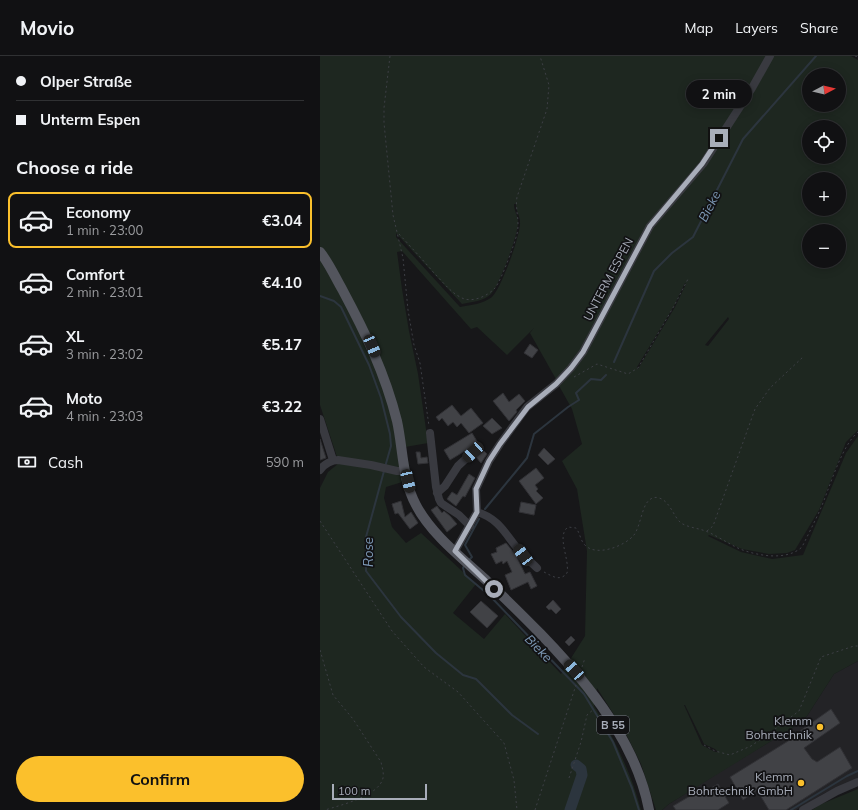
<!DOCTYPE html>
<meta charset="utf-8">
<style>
body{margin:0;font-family:Mulish,sans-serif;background:#1e1f21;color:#f1f3f6;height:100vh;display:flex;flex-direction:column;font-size:15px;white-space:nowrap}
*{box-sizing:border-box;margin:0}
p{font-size:13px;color:#9c9da0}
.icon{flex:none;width:22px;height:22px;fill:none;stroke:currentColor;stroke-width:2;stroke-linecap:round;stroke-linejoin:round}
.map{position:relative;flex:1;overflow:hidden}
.sheet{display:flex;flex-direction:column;background:#111113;width:320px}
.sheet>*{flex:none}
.top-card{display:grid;align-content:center;height:88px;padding:0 16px;background:#111113}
.needle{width:26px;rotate:83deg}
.fabs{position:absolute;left:482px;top:12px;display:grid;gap:8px}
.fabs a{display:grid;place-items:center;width:44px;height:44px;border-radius:50%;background:#111113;box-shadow:0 2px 10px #0003,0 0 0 1px #303133;font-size:20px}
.scale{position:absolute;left:12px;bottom:10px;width:95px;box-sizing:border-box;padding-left:4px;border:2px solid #a8adb9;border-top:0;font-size:11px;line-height:14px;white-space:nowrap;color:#a8adb9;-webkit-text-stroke:3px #121214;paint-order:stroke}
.end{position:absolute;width:18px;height:18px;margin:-9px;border:5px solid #a8adb9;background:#111;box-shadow:0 0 0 2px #111}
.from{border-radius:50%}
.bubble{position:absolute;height:28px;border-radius:14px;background:#111113;box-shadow:0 2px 10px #0003,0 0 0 1px #303133;font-size:13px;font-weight:700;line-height:28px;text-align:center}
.car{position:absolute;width:12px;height:24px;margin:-12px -6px;border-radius:5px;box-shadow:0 0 3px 1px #0007;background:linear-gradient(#222 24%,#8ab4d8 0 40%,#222 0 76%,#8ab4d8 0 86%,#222 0)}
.top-card b{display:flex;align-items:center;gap:14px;height:38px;font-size:15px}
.top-card b+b{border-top:1px solid #303133}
.top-card i{width:10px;height:10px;background:#f1f3f6}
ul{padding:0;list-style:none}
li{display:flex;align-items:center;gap:12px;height:56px;margin:0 8px 6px;padding:0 8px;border:2px solid transparent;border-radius:8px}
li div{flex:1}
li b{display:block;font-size:15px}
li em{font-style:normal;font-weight:700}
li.selected{border-color:#fbc02c}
li>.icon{width:36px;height:36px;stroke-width:1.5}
h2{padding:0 16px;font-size:18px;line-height:48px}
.pay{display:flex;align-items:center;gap:10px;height:44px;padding:0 16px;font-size:15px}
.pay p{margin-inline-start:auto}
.action{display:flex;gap:8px;margin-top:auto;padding:8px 16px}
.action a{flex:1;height:46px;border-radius:24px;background:#fbc02c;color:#111;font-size:16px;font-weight:700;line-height:46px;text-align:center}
header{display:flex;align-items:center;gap:24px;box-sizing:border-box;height:56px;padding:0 20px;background:#111113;border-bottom:1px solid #303133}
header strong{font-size:19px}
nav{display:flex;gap:22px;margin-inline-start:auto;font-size:14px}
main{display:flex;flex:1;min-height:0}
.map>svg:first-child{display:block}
.built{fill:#232326}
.green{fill:#1e2720;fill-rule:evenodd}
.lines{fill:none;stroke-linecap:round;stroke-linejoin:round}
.stream{stroke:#2c353e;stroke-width:2}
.river{stroke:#2c353e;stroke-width:11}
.building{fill:#414246;stroke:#313135}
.path{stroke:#3d3f45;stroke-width:1;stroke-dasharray:2 3;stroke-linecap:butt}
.minor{stroke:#393a40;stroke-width:8}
.major{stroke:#53555d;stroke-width:10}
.route{stroke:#a8adb9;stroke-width:5}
.poi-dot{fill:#fbc02c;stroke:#121214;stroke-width:1.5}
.labels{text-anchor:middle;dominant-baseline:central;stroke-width:3.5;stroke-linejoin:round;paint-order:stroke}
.shield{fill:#121214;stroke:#7b7e88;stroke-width:1}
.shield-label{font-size:11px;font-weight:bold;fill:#a8adb9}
.street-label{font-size:12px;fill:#a8adb9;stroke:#121214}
.poi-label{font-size:12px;fill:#a8adb9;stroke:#121214;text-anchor:end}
.water-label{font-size:13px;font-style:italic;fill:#7d99b6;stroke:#121214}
</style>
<header>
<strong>Movio</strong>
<nav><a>Map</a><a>Layers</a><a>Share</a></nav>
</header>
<main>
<section class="sheet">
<div class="top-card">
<b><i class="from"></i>Olper Straße</b>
<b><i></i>Unterm Espen</b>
</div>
<h2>Choose a ride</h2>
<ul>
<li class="selected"><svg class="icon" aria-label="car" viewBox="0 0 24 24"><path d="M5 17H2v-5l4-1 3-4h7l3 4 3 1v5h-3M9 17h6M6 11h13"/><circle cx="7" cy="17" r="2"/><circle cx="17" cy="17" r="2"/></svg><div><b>Economy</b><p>1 min · 23:00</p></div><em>€3.04</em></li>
<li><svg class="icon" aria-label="car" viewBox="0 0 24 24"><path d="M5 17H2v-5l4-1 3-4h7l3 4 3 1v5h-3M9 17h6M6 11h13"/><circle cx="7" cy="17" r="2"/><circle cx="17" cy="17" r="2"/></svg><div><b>Comfort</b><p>2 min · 23:01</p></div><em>€4.10</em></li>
<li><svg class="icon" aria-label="car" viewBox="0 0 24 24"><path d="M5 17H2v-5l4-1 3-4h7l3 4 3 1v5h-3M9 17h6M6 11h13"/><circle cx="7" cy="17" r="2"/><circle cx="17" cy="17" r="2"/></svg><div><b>XL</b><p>3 min · 23:02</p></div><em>€5.17</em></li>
<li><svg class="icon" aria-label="car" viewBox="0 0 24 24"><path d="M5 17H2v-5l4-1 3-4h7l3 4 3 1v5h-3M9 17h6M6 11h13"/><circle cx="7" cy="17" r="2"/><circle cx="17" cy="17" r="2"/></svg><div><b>Moto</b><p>4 min · 23:03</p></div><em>€3.22</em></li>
</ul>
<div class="pay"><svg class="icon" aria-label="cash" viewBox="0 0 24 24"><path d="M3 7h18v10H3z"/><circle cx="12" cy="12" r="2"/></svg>Cash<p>590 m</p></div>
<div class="action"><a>Confirm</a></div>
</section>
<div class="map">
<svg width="538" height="754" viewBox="0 0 538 754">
<rect width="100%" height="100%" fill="#171719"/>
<!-- built -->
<path class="built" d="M538,605V723L505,737L476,754H342L349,748L411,709L471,673L487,660L514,618Z"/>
<!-- green -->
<path class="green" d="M0,0H448L382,106L337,157L249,314L237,325L210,277L214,272L187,299L157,271L151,273L82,195L77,196L82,233L89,275L98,318L108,387L85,391L92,423L66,431L64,442L72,471L86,487L101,477L156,528L133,557L164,583L185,558L241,618L265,580L267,495L257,433L242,405L262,388L252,353L238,328L251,317L324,182L383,109L451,0H531L538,4V374L526,386L499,454L475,494L467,497L449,498L422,493L389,479L388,480L421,496L452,503L483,499L526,397L538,380V605L514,618L487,660L471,673L349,748L342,754H336L321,708L305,676L277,632L274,650C295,683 311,717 321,754H0V432L8,416L19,407L0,349ZM489,19H519V49H489ZM489,71H519V101H489ZM489,123H519V153H489ZM194,148H196C196,155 200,160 200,166C201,178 181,233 172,241C163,248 151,249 140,251L76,181V177L142,248C152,246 164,245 171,238C179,230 199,177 198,166C198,160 194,155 194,148ZM489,175H519V205H489ZM365,227L366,228L355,251L318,313L317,311L354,250ZM408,261L409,263L388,290L385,289ZM364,649H365L384,688L395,693L398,696H395L382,689Z
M538,733V754H492L499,749Z"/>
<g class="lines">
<!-- stream -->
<path class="stream" d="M0,240L14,245L21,251L49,309L61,342L70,378L71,390L65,411
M294,306L334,215L352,197L373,181L423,83L496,0
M64,415L46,481V515L81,561L116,597L143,619L156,623L192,659L218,678
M165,453L207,402L214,378L248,351L259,344L256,337L271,323L281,324L286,319
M148,505L152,501L145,489L159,463
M144,510L143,512L145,519L170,540L264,638L293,686L312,732L319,754
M471,754L527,720L538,715"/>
<!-- river -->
<path class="river" d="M250,754L262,719L261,713L256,709"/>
</g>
<!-- building -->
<path class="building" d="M210,288L218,294L212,302L204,297Z
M183,337L189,346L199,338L205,345L196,354L197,356L189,365L173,345Z
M132,349L141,360L151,352L163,367L149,377L141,367L137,371L133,366L128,370L122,362L119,365L116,361Z
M172,362L182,372L172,378L163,370Z
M152,377L158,387L130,404L124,394Z
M0,383L6,402L0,404Z
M224,392L235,403L228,409L218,399Z
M164,395L167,398L161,407L156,401Z
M96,396H100L101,402L107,401L108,407L98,408Z
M216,412L224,422L215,429L218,433L216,435L223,442L216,448L199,425Z
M149,418L155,422L145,441L143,440L136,450L127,443L132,436L137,439Z
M81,445L85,461L91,456L98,467L90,473L78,457L75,458L72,448Z
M201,446L216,449L214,459L199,456Z
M117,450L122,457L124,455L130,460L137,468L127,476L111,454Z
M186,487L196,499L205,518L210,516L217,530L211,533L208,526L191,534L185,519L192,516L187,505L183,508L182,505L176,508L171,498L177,496L176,492Z
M233,544L241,553L236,558L231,553L229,554L226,551Z
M161,545L178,560L167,572L150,556Z
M251,580L255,584L249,590L245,586Z
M511,653L520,667L484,692L492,703L497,706L520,691L532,712L466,754H449L437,734L423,744L410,721L481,677L480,675Z
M398,728L409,747L398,754H356L353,750L382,733L384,736Z"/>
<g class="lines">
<!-- path -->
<path class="path" d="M70,0L64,52V67L73,159L83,202L88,254L94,289L100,307L109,370
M535,0L538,1
M79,178C91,191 103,204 114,217C122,225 131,237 142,242C152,247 168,240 175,232C182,223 194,189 197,178C200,164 195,154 197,141L227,53L229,29L220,0
M254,321L277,308L308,318L318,312L354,250L368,223
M0,465L72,575L104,611L138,636L184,687L194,724L197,754
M387,475L393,470L435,353L450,332L483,301
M224,516C232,520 240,526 247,517C250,503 236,480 248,471L256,472C260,477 260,483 264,488C275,502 305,490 314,479C320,470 321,457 326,448C329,443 334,440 339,442C350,445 353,460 361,467C369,472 379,472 388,476C399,481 409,488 420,493C438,500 467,505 482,491C488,479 494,467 500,454C509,434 521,390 538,376
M0,594L13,639L33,663L61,706C62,711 64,716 63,722C59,740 21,749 5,754
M262,611L265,602
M384,689L395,695L410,699L431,690L450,677L479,655L501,601L534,590H538
M249,722L261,686L267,659L274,653
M215,754L256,629"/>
<!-- minor -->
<path class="minor" d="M0,363L13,404
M110,377L116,431L119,443L121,447L139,459L150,470
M0,414C4,408 12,404 18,404L51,409L77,415H85
M117,437L125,430L138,410L153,396
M157,456L156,433L169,405L180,388L207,351L236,328L251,312L263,296L330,170L383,108L432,32L450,0
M157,456C181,463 187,482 203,499C207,503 212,507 217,512
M135,495L157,456
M483,754L517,735L538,726"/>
<!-- major -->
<path class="major" d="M0,196C9,207 15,221 22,233C45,276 65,317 77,365C83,392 82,423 96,449C111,478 142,502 166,524C230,586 312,663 329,754"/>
</g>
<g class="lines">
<!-- route -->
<path class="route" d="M174,533L135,495L157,456L156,433L169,405L180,388L208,351L236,328L251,312L263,296L330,170L382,108L399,82"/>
</g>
<!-- markers -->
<g class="poi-dot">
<circle cx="500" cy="671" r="4"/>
<circle cx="481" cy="727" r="4"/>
</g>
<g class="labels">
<!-- shield labels -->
<rect class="shield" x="277" y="660" width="32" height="18" rx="3"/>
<g class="shield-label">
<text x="293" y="669">B 55</text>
</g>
<!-- street labels -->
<g class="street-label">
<text transform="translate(288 223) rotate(-62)">UNTERM ESPEN</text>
</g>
<!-- poi labels -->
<g class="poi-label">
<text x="492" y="664">Klemm<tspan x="492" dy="14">Bohrtechnik</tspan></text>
<text x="473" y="720">Klemm<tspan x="473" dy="14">Bohrtechnik GmbH</tspan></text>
</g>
<!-- water labels -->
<g class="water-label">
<text transform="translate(389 150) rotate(-63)">Bieke</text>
<text transform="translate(48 496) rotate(-90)">Rose</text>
<text transform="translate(219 592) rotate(46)">Bieke</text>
</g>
</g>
</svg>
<div class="fabs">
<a><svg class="needle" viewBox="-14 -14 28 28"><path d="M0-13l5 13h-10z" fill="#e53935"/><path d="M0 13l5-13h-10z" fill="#9c9da0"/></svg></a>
<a><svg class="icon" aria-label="locate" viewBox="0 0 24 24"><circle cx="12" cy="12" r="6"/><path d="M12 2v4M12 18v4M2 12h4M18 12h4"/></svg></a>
<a>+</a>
<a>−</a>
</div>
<div class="scale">100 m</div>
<i class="end from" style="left:174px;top:533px"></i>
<i class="end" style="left:399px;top:82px"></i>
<div class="bubble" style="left:366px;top:24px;width:66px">2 min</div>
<i class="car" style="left:52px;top:290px;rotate:157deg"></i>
<i class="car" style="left:153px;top:396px;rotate:227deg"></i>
<i class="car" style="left:88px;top:425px;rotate:167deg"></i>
<i class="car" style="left:203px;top:499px;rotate:323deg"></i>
<i class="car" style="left:254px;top:614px;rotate:318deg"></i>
</div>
</main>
